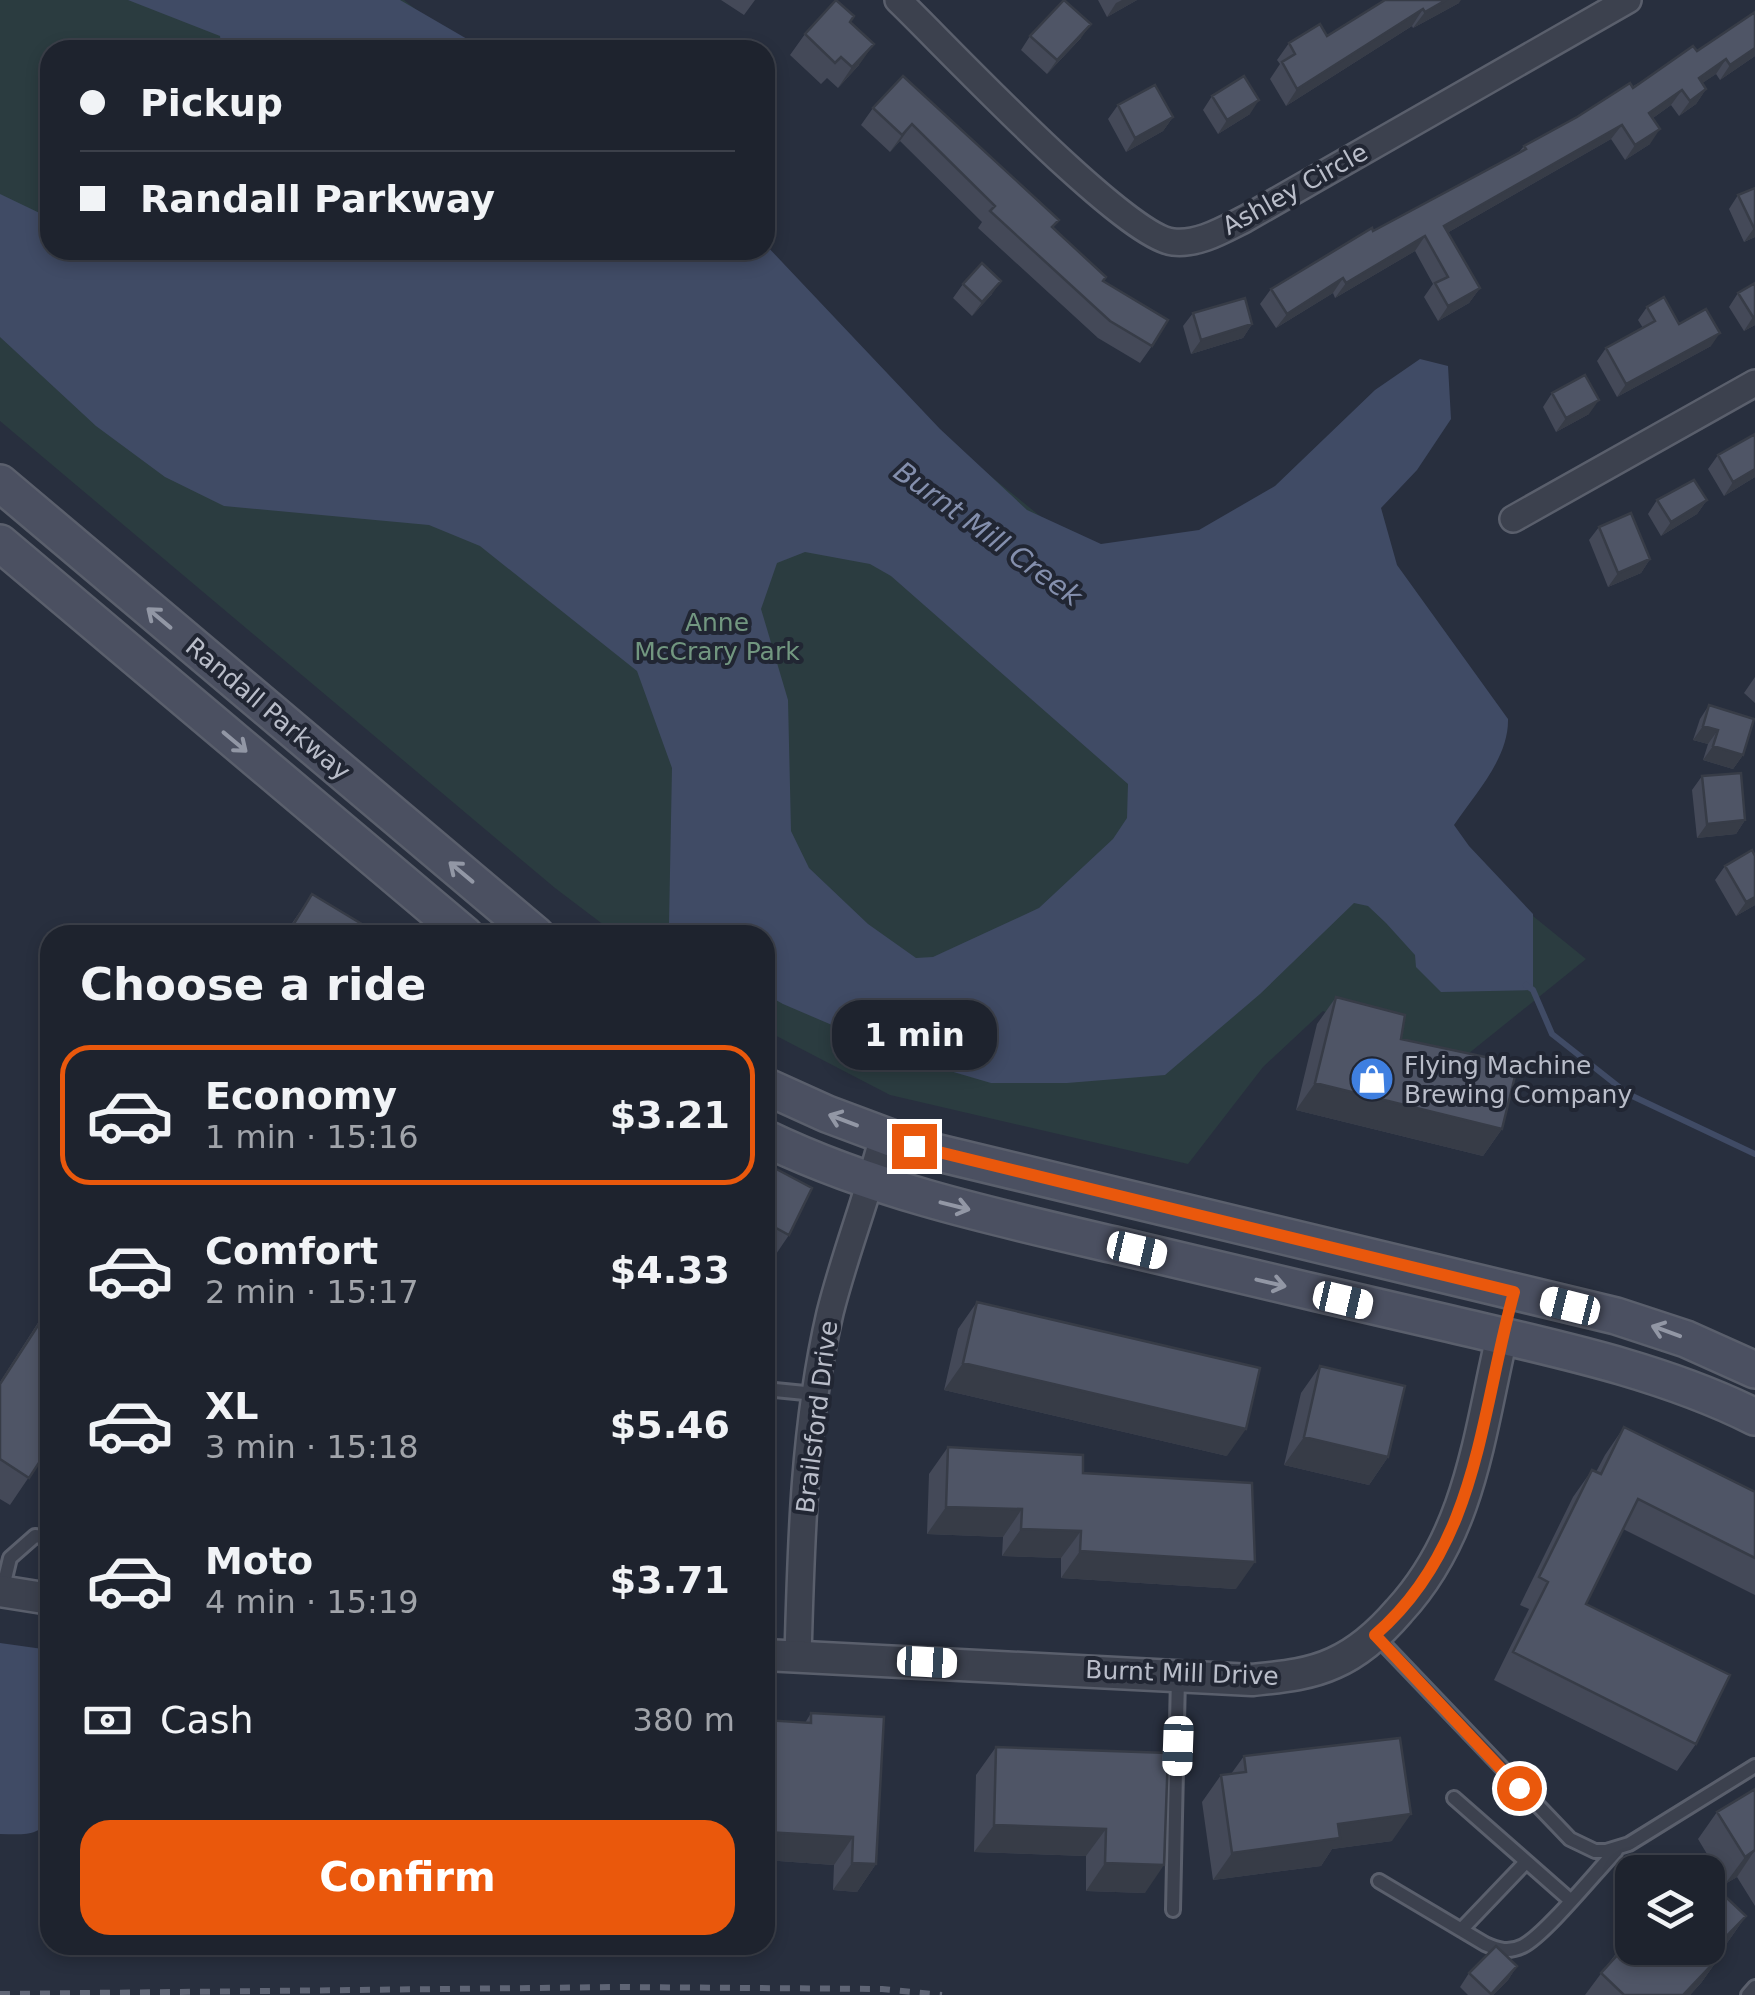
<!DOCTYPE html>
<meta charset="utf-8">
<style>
body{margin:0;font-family:"DejaVu Sans",sans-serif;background:#262b36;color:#f1f3f6;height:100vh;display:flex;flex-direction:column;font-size:38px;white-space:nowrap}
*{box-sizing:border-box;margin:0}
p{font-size:32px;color:#a1a4aa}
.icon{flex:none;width:55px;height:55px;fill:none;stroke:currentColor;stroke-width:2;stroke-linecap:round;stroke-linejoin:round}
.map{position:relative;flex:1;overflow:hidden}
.drawer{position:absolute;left:40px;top:925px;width:735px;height:1030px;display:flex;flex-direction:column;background:#1e232e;border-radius:30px;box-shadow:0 5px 15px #0003,0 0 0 2px #3c404a}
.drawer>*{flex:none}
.banner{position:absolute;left:40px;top:40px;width:735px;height:220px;border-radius:30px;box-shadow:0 5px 15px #0003,0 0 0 2px #3c404a;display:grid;align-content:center;height:220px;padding:0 40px;background:#1e232e}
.buttons{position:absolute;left:1615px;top:1855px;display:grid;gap:20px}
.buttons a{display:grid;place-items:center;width:110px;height:110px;border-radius:20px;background:#1e232e;box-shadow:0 5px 15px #0003,0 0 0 2px #3c404a;font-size:50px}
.end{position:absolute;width:45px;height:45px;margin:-22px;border:12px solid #ea580c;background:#fff;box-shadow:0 0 0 5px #fff}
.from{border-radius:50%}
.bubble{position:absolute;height:70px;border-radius:30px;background:#1e232e;box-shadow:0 5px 15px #0003,0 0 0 2px #3c404a;font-size:32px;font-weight:700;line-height:70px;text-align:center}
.car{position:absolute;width:30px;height:60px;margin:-30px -15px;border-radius:12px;box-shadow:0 0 8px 2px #0007;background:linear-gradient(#fff 24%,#345 0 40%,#fff 0 76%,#345 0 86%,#fff 0)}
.banner b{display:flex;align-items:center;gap:35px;height:95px;font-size:38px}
.banner b+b{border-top:2px solid #3c404a}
.banner i{width:25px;height:25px;background:#f1f3f6}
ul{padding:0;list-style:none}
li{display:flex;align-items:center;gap:30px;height:140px;margin:0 20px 15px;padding:0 20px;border:5px solid transparent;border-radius:30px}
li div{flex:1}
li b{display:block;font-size:38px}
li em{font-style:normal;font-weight:700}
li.current{border-color:#ea580c}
li>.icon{width:90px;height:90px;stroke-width:1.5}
h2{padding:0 40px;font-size:45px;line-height:120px}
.pay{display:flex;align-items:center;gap:25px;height:110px;padding:0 40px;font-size:38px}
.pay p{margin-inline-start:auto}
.button{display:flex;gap:20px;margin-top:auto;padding:20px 40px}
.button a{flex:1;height:115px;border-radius:30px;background:#ea580c;color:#fff;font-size:40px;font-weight:700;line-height:115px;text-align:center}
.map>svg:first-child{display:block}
.green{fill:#2b3c40}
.water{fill:#404b65;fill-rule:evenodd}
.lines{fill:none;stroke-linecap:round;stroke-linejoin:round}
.stream{stroke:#404b65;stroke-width:6}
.service-casing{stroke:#5a5f6c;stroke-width:18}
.minor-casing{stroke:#5a5f6c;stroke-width:30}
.tertiary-casing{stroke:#5a5f6c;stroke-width:35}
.secondary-casing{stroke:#5a5f6c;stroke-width:40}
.service{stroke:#3c414e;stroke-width:12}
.minor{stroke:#3c414e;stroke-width:25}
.tertiary{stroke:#3c414e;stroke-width:30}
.secondary{stroke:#4b5061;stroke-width:35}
.rail{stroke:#5f6575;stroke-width:6;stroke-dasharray:10 10;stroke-linecap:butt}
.wall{fill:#444958}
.shaded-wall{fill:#373c47}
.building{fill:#4f5566;stroke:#373c47;stroke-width:2.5}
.oneway{stroke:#9297a5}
.route{stroke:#ea580c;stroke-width:12}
.labels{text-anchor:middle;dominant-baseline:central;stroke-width:8;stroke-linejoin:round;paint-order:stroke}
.street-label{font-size:25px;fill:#b9bdc9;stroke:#212633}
.park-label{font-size:25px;fill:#729780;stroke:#212633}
.poi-label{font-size:25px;fill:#b9bdc9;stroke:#212633;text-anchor:start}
.water-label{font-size:28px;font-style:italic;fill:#848fad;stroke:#212633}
</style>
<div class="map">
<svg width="1755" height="1995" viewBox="0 0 1755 1995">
<rect width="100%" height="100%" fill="#282f3e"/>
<!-- green -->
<path class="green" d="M0,0H404L466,50H50V250H712L1586,959L1453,1066L1323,1011L1263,1067L1188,1164L890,1095L765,1030V935H617L555,888L0,421Z"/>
<!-- water -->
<path class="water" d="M128,0H400L486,50H222L220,36Z
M0,194L50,218V250H765V244L940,429L1027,510L1101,544L1199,530L1275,486L1375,390L1420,359L1448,366L1451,419L1417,470L1381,508L1397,565L1508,719C1509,758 1475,794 1454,825L1469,846L1533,914V990L1441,992L1416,967L1415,955L1386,923L1368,906L1354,903L1260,994L1165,1075L1067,1083H991L916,1061L783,1004L765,994V935H680L669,924L672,768L637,671L480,546L429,525L224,506L165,477L96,426L0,337ZM805,552L870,564L891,576L1128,784L1127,818L1113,839L1039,908L933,957L916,958L868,924L809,868L791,831L788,700L761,609L777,563Z
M0,1643L50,1650V1815C42,1838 21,1834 0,1834Z"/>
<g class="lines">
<!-- stream -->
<path class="stream" d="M1526,985L1533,990L1552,1034L1628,1094L1755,1154"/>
<defs>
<path id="service" d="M765,1389L815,1394
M2,1591L10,1558L35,1536L50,1538
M1376,1636L1570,1839L1595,1851H1606L1629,1844L1755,1766
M1454,1798L1570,1900
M1379,1881L1485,1944C1498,1950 1509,1953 1523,1946C1545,1935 1596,1872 1616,1851
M1173,1910L1178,1677
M1461,1930L1526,1862
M1748,1995L1755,1987"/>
<path id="minor" d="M898,0C944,44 1124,237 1173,242C1198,245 1223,230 1245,219L1628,0
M1513,519L1755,383
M798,1657C801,1542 804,1425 830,1313C845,1253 868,1196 883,1136"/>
<path id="tertiary" d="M0,1591L50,1599
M765,1655L1252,1680C1280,1677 1308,1675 1334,1663C1359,1652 1381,1632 1399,1611C1470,1534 1479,1435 1502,1336"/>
<path id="secondary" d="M0,483L536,935
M0,543L465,935
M765,1086L827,1114L918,1148L1616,1316L1686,1339L1755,1370
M765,1138C877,1192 999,1218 1119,1246C1230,1272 1340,1299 1451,1324C1553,1348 1661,1370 1755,1417"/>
</defs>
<!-- service casing -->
<use href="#service" class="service-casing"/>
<!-- minor casing -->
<use href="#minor" class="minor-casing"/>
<!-- tertiary casing -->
<use href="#tertiary" class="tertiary-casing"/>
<!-- secondary casing -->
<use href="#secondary" class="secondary-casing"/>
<!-- service -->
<use href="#service" class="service"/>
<!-- minor -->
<use href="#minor" class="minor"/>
<!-- tertiary -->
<use href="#tertiary" class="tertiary"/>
<!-- secondary -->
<use href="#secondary" class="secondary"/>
<!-- rail -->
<path class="rail" d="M0,1994L620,1987L882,1989L942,1995"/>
</g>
<!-- wall -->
<path class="wall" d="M721,0H755L744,15Z
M1098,0H1137L1107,17Z
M1385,0L1459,3L1413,28L1412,26L1286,106L1270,79L1280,64L1277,60L1289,43L1327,36Z
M850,22L859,65L838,88L827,78L821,84L790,55L805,34Z
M1030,36L1081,38L1047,74L1021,50Z
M1697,51L1755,56L1720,80L1716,74L1702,83L1706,89L1696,104L1679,116L1671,105L1653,118L1650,144L1625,160L1611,139L1447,233L1480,288L1469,303L1438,321L1424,297L1433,284L1415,251L1335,298L1333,293L1276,328L1260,304L1271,289L1373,231L1519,152L1524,146Z
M903,76L1053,228L1103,281L1152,346L1140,363L1098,338L978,228L982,222L900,141L890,152L861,125L873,108Z
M1212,96L1250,114L1218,134L1203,110Z
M1118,105L1173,117L1163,131L1126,152L1108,119Z
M1755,188V237L1744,242L1729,209L1738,195Z
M1755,283V325L1744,331L1729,307L1738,293Z
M963,284L992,294L972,316L953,298Z
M1647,307L1679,324L1711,346L1617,397L1597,361L1606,348L1643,328L1638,320Z
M1193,313L1252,324L1243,338L1191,354L1183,326Z
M1552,393L1589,414L1556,432L1543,407Z
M1755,434V477L1724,496L1708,469L1718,455Z
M1657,500H1707L1697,514L1661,536L1648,514Z
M1599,527L1650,559L1641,573L1608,587L1589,540Z
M1755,677V703L1744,693Z
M1709,705L1743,755L1733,769L1703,760L1708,744L1693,740L1700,719Z
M1702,776L1745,820L1736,834L1697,838L1692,790Z
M1725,866L1755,905L1736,916L1715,880Z
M312,894L367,935H284Z
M1336,997L1401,1039L1502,1129L1483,1156L1296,1110L1317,1024Z
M765,1163L789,1235L770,1263L765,1260Z
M977,1302L1227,1456L944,1390L958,1329Z
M50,1304V1446L10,1505L0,1499V1382Z
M1320,1366L1388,1457L1369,1485L1284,1465L1301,1393Z
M1624,1427L1755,1492V1595L1623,1529L1586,1604L1696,1744L1677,1771L1494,1680L1529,1609L1520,1605L1573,1497L1592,1470L1596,1472L1605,1455Z
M948,1447L1083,1473L1236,1589L1061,1578V1558L1002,1556L1003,1537L927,1534L929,1474Z
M811,1713L876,1864L857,1892L833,1890L834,1865L765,1860V1720L805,1723Z
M996,1747L1168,1753L1145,1893L1086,1891V1856L974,1852L976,1775Z
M1244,1756L1392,1841L1332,1849L1321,1866L1213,1880L1202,1802L1221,1775L1231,1774Z
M1755,1789V1906L1737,1877L1725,1884L1698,1839L1717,1812Z
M1746,1916L1727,1943L1718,1953L1721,1955L1701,1983L1690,1995H1585L1632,1932Z
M1517,1966L1508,1980L1493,1995H1468L1460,1987L1469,1973Z"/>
<!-- shaded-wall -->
<path class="shaded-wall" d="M1122,0H1137L1107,17L1116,3Z
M1446,0H1461L1459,3L1413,28L1425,12Z
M1423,9L1412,26L1286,106L1297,89Z
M1091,24L1081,38L1047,74L1057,60Z
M874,44L859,65L838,88L852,67Z
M1755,48V56L1720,80L1730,65Z
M1726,59L1716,74L1688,93L1699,78Z
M1706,89L1696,104L1679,116L1690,101Z
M1682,90L1671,105L1639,128L1649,113Z
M1259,100L1250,114L1218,134L1227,120Z
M1173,117L1163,131L1126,152L1135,138Z
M912,124L900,141L890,152L902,135Z
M1622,125L1611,139L1433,241L1444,226Z
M1660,129L1650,144L1625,160L1635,145Z
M1755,227V237L1744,242L1754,228Z
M1425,236L1415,251L1335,298L1346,283Z
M1343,278L1333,293L1276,328L1287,314Z
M1001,281L992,294L972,316L982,302Z
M1480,288L1469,303L1438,321L1448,306Z
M1755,316V325L1744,331L1753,317Z
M1252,324L1243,338L1191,354L1201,340Z
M1720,333L1711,346L1617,397L1626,384Z
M1599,400L1589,414L1556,432L1566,418Z
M1755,469V477L1724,496L1733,482Z
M1707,500L1697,514L1661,536L1671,522Z
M1650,559L1641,573L1608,587L1618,573Z
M1703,726L1718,730L1708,744L1693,740Z
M1713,746L1743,755L1733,769L1703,760Z
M1745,820L1736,834L1697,838L1707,824Z
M1755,897V905L1736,916L1746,902Z
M1315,1083L1502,1129L1483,1156L1296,1110Z
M963,1363L1246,1429L1227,1456L944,1390Z
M1304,1437L1388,1457L1369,1485L1284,1465Z
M946,1507L1022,1509L1003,1537L927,1534Z
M1021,1529L1081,1531L1061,1558L1002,1556Z
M1080,1551L1255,1562L1236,1589L1061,1578Z
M1411,1814L1392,1841L1332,1849L1321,1866L1213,1880L1232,1853L1338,1824Z
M994,1825L1106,1829L1086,1856L974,1852Z
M765,1832L853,1837L834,1865L765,1860Z
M1755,1850L1737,1877L1725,1884L1745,1857Z
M852,1863L876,1864L857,1892L833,1890Z
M1105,1863L1164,1865L1145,1893L1086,1891Z
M1746,1916L1727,1943L1695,1977L1714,1949Z
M1721,1955L1701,1983L1690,1995H1683Z
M1517,1966L1508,1980L1493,1995H1490Z"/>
<!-- building -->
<path class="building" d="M836,0L854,16L850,22L874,44L852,67L841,57L835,63L805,34Z
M1064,0L1091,24L1057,60L1030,36Z
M1385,0H1446L1425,12L1423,9L1297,89L1282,62L1295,54L1289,43L1320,24L1327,36Z
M1755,12V48L1730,65L1726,59L1699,78L1706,89L1690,101L1682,90L1649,113L1660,129L1635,145L1622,125L1444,226L1480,288L1448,306L1435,283L1448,277L1425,236L1346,283L1343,278L1287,314L1271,289L1372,228L1373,231L1526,149L1524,146L1577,117L1630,83L1633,88L1693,46L1697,51Z
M903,76L1059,220L1052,227L1106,277L1103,281L1168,320L1152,346L1110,321L990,211L995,206L912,124L902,135L873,108Z
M1244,76L1259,100L1227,120L1212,96Z
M1155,85L1173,117L1135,138L1118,105Z
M1755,188V227L1754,228L1738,195Z
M982,263L1001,281L982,302L963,284Z
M1755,283V316L1753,317L1738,293Z
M1664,297L1679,324L1706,309L1720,333L1626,384L1606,348L1655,321L1647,307Z
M1245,298L1252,324L1201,340L1193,313Z
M1585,375L1599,400L1566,418L1552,393Z
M1755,434V469L1733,482L1718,455Z
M1694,480L1707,500L1671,522L1657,500Z
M1631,513L1650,559L1618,573L1599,527Z
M1709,705L1754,719L1743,755L1713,746L1718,730L1703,726Z
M1741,773L1745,820L1707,824L1702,776Z
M1752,850L1755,856V897L1746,902L1725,866Z
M312,894L370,929L367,935H287Z
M1336,997L1405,1015L1401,1039L1518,1064L1502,1129L1315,1083Z
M765,1163L812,1188L789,1235L765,1222Z
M977,1302L1260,1368L1246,1429L963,1363Z
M50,1307V1446L29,1478L0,1459V1384Z
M1320,1366L1405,1386L1388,1457L1304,1437Z
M765,1415H770L766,1536H765Z
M1624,1427L1755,1492V1558L1638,1499L1586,1604L1730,1675L1696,1744L1513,1652L1548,1582L1539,1577L1592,1470L1601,1474Z
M948,1447L1083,1455V1473L1252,1483L1255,1562L1080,1551L1081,1531L1021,1529L1022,1509L946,1507Z
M811,1713L884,1717L876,1864L852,1863L853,1837L765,1832V1720L811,1723Z
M1400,1738L1411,1814L1338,1824L1340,1838L1232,1853L1221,1775L1246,1772L1244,1756Z
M996,1747L1168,1753L1164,1865L1105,1863L1106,1829L994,1825Z
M1755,1789V1850L1745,1857L1717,1812Z
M1691,1864L1700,1872H1683Z
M1708,1880L1746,1916L1714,1949L1721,1955L1683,1995H1624L1601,1973L1632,1939L1629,1936L1632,1932V1948H1708Z
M1496,1946L1517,1966L1491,1994L1469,1973Z"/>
<!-- one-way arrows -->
<defs><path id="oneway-shaft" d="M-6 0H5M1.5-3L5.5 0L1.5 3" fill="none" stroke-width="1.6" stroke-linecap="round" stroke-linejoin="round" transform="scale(2.5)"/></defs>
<g class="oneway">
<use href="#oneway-shaft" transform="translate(159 618) rotate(-140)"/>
<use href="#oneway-shaft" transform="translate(235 742) rotate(40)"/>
<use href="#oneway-shaft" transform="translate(461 872) rotate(-140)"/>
<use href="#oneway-shaft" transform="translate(843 1120) rotate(-159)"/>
<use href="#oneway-shaft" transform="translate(955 1206) rotate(14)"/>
<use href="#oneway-shaft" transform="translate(1271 1283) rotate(13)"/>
<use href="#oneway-shaft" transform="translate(1666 1331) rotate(-160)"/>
</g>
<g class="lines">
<!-- route -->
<path class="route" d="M914,1146L1514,1292C1480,1415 1478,1546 1375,1635L1519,1788"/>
</g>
<!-- icons -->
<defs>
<symbol id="shop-disc" viewBox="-11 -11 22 22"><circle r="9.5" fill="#3f7fe0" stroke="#212633"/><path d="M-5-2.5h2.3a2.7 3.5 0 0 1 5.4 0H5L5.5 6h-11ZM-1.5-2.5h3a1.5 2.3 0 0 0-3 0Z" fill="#fff"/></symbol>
</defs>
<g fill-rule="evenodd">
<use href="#shop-disc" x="1347" y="1054" width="50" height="50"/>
</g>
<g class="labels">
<!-- street labels -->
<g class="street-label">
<text transform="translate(1295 189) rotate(-29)">Ashley Circle</text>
<text transform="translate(268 709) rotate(40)">Randall Parkway</text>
<text transform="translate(817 1417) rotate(-83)">Brailsford Drive</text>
<text transform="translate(1182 1673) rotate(2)">Burnt Mill Drive</text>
</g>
<!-- park labels -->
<g class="park-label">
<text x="717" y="622">Anne<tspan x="717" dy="29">McCrary Park</tspan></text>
</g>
<!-- poi labels -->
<g class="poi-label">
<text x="1404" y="1065">Flying Machine<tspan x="1404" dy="29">Brewing Company</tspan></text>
</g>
<!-- water labels -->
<g class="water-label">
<text transform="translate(988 534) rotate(36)">Burnt Mill Creek</text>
</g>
</g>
</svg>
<div class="buttons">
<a><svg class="icon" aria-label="layers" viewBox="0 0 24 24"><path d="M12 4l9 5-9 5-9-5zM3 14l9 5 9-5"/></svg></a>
</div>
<i class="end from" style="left:1519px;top:1788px"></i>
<i class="end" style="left:914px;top:1146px"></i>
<div class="bubble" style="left:832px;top:1000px;width:165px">1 min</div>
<i class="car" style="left:1137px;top:1250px;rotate:103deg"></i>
<i class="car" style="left:1343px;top:1300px;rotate:103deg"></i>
<i class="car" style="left:1570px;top:1306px;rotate:284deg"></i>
<i class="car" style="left:927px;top:1662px;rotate:93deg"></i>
<i class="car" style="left:1178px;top:1746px;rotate:182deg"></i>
<div class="banner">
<b><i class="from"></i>Pickup</b>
<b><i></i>Randall Parkway</b>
</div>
<section class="drawer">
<h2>Choose a ride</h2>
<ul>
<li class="current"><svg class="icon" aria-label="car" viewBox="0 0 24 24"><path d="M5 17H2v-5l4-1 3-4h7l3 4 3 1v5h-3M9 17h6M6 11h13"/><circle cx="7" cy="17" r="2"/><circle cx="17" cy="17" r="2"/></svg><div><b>Economy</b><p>1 min · 15:16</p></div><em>$3.21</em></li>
<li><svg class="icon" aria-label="car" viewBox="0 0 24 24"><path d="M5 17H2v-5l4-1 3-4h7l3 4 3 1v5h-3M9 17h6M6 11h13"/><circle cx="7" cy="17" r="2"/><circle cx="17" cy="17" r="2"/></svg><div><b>Comfort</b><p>2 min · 15:17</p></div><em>$4.33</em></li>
<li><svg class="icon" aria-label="car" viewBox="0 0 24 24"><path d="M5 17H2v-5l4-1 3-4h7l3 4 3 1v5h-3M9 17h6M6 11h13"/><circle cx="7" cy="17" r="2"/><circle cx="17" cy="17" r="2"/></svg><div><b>XL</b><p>3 min · 15:18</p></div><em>$5.46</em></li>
<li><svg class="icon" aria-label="car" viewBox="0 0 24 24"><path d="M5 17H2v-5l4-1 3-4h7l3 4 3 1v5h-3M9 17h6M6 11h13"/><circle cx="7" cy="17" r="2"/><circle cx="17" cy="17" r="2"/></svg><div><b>Moto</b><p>4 min · 15:19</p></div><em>$3.71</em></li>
</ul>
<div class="pay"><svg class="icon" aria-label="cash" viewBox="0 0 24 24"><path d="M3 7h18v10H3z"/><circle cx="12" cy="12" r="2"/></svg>Cash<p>380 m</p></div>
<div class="button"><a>Confirm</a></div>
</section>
</div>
